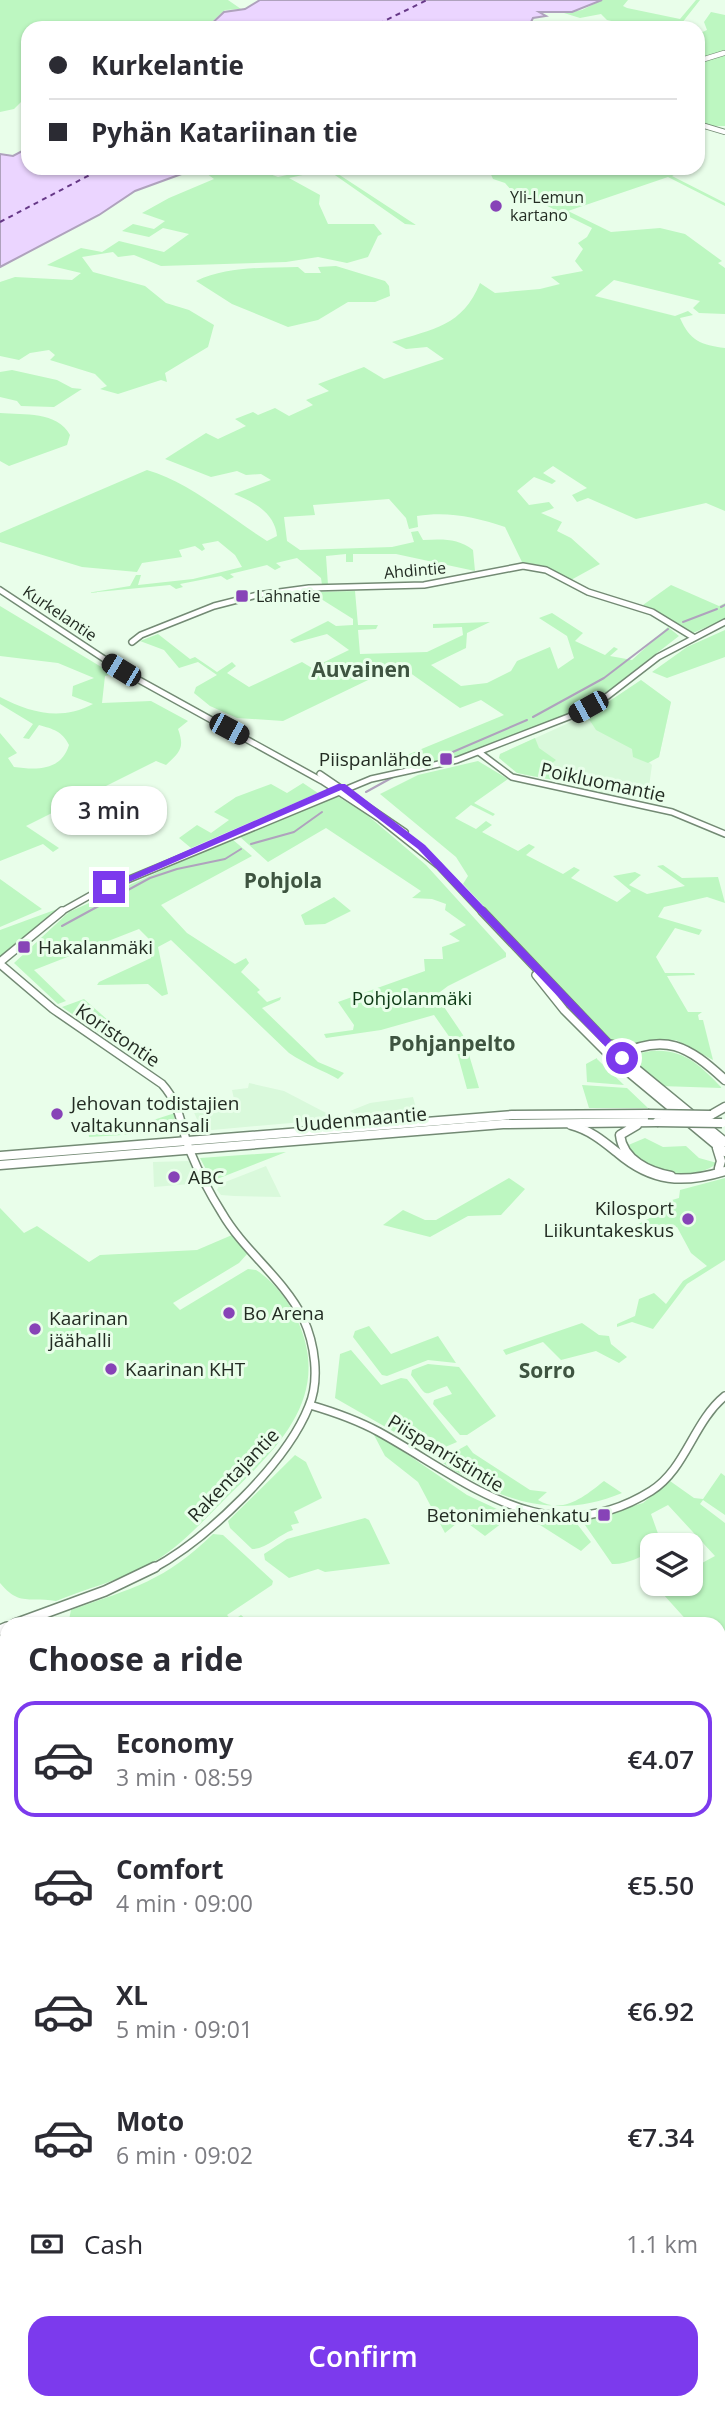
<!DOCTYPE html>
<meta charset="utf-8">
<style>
body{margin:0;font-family:"Open Sans",sans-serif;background:#f2f2f3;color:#2b2b33;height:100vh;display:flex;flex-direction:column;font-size:26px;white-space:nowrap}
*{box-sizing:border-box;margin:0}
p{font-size:23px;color:#7c7c81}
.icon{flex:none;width:38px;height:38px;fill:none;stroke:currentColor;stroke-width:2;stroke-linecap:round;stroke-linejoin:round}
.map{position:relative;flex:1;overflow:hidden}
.details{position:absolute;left:0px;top:1617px;width:726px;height:793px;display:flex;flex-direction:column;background:#fff;border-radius:21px 21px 0 0;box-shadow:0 2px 5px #0004}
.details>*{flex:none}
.hud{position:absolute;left:21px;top:21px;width:684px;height:154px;border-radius:21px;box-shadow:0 2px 5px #0004;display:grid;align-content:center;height:154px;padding:0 28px;background:#fff}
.buttons{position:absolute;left:640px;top:1533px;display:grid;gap:14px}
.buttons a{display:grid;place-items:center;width:63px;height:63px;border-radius:14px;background:#fff;box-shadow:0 2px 5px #0004;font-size:35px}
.end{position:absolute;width:32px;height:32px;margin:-16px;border:9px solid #7c3aed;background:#fff;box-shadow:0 0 0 4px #fff}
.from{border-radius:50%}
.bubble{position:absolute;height:49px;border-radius:21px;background:#fff;box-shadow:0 2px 5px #0004;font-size:23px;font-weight:600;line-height:49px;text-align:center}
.car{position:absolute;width:21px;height:42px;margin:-21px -10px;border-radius:9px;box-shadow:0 0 5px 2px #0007;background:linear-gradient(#222 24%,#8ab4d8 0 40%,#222 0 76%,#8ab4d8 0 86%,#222 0)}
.hud b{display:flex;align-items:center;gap:24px;height:66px;font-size:26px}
.hud b+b{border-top:2px solid #e1e1e2}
.hud i{width:18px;height:18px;background:#2b2b33}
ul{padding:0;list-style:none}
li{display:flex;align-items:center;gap:21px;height:116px;margin:0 14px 10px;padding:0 14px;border:4px solid transparent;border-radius:21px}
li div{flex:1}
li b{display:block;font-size:26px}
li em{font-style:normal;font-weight:600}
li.current{border-color:#7c3aed}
li>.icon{width:63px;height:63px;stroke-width:1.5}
h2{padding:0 28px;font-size:32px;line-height:84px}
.pay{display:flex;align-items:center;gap:18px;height:77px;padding:0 28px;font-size:26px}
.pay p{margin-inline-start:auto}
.cta{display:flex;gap:14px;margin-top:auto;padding:14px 28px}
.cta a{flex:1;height:80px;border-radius:21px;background:#7c3aed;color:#fff;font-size:28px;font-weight:600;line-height:80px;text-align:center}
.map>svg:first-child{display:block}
.built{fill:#d9f9db}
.green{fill:#bdf7c1}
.water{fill:#ebd5ff;stroke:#afa2bd;stroke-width:2}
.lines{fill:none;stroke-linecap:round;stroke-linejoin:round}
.stream{stroke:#afa2bd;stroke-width:2}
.ferry{stroke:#673988;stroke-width:2;stroke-dasharray:5 4.5;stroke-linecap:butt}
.tertiary-far3-casing{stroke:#738a74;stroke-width:6}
.tertiary-far2-casing{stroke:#738a74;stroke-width:8}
.tertiary-far1-casing{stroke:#738a74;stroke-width:10}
.tertiary-casing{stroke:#738a74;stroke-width:12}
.secondary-casing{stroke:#738a74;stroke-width:11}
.motorway-casing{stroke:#738a74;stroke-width:16}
.tertiary-far3{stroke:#fff;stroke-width:4.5}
.tertiary-far2{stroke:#fff;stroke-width:5}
.tertiary-far1{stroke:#fff;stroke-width:7}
.tertiary{stroke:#fff;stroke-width:9}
.secondary{stroke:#fff;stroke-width:8}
.motorway{stroke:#fff;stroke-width:12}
.secondary-bridge-casing{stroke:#738a74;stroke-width:11;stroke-linecap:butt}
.secondary-bridge{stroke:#fff;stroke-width:8}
.route{fill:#7c3aed}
.poi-dot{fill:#8743b7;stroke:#e9feea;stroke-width:2.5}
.labels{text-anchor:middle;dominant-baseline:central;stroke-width:6;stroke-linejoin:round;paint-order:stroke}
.far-poi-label{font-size:16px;fill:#232c23;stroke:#e9feea;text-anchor:start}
.far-street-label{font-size:16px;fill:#232c23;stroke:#e9feea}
.poi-label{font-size:19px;fill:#232c23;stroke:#e9feea;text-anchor:start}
.street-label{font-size:19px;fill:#232c23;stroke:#e9feea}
.park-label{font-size:19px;fill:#0b3813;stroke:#e9feea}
.far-district-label{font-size:21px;font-weight:bold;fill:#3e5440;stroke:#e9feea}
.neighbourhood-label{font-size:21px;font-weight:bold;fill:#3e5440;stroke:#e9feea}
</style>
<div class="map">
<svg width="725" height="2409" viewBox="0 0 725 2409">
<rect width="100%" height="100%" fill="#e9feea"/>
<!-- built -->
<path class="built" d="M641,680L671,702L659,757L648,761L652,765L647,801L586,790L568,782L525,775L499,758L500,754L606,706Z
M249,1083L284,1091L330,1115L325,1120L212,1130L201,1128L191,1106L234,1099L232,1090L248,1088Z
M413,1097L418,1115L360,1117L350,1111L370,1103Z
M190,1161L202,1183L154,1187L153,1162Z
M266,1166L281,1197L234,1196L221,1195L217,1190L220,1184Z
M5,1638L7,1935L0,1940V1640Z
M7,1958V2327L0,2311V1962Z"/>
<!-- green -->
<path class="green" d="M0,0H228L241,9L225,10L205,28H28V95L14,109L0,112Z
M602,0H628L623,6L627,8L680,19L696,0H700L678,28L641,21L634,26L607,20L601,14L580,18L564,13L582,10Z
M711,12L725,15V126H698V58L705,55L698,51V34L707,30L704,22Z
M199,168H253L278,177L318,168H391L335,172L416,225L405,224L332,173L321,171L289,178L320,195L319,204L328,224H374L382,234L378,236L368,257L347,263L318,257L286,262L161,266L134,255L118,257L113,252L82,257L93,272L145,286L166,303L189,310L214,325L208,347L165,373L167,382L161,380L118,394L100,389L107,386L95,374L50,360L55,355L49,350L30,353L19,360L0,356V282L15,277L72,280L81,273L47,265L81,248L102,252L119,241L164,252L189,234L163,228L149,237L122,231L133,224L154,229L165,221L142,213L169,198L214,179Z
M488,168H653L668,175L686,168L672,176L725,203V206L668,177L568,211L611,232L660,228L685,234L722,261L718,263L725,268V314L699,313L693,308L700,301L614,280L595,296L675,316L688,311L693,315L680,318C690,341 701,345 725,348V511L706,503L636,519L588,498L577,502L572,495L587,488L553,466L543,473L556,481L552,484L534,477L517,491L529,505L549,502L554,508L541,513L562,522L557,531L571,538L600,564L571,580L545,566L522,562L505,527C475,517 448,511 417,516L418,527L409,529L406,518L389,499L313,505L315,515L284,517L287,541L300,550L392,547L414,542L411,532L418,531L423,540C442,539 458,538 473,550L475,571L396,554H353V562H346V554L326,556L328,585H322L321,578L297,558L276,563L281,567L275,570L267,565L230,574L234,577L227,580L221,576L180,584L183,587L176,589L170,585L87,593L130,586L136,575H141L138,585L193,579L242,567L235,555L218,541L202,544L205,549L202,551L195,546L179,550L182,557L142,563L137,572L82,567L0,542V533L147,470C191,483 229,517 267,541L277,536C275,513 253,501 234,494L271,480L261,474L246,475L237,471L211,477L165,459L206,433L218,439L246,426L235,419L253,412L258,415L275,408L289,416L313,405L306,400L329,391L318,384L364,367L384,379L444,359L427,347L406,349L392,342C433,329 463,326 480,283L495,293L540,289L560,284L551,277L583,271L575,261L583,249L578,243L587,237L592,228L529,197L518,198L505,183L493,179Z
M336,266L385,281L389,286L390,296L375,302H348L318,320L288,327L232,304L196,281C228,266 263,268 298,267L305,273H321L318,267Z
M12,370L57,380L72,388L82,389L54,407L21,406L17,401L0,397V372Z
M0,413C24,415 57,411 70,435L67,445L9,466L0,461Z
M671,585L719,606L725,603V619L693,633L643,605Z
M355,591L358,625H378L376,629L358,630L360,654L427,652L463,635L462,627L433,628V624L490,622L467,633L466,648L431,665L461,686L487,683L511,671L517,661L550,647L558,669L574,658L567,636L539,618L552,613L583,633L575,641L605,655L614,647L618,649L610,656L632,660L668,627L679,636L609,690L578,710L471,753L418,765L409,764L402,757L504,715L481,700L460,708L406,670L393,668L283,721L237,718L210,706L194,693L196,687L217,675L198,662L179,668L164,650L140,641L158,634L190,659L195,657L217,672L232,662L236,666L227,673L249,687L302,662L312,668L349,650L327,634L294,643L290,640L328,621L336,626L353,625V619L310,592Z
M0,606L113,674L105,676L102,703L151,701L188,721L178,729C185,748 180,752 166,765L156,761L26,826L59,848L53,852L43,844L0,861V733L17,753L8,758L14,767C37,770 61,771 69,745C62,731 53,729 39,725L29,739L23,738L33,724L0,704V697C31,713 61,721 93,704L72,696L73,686L94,678L58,663L0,656Z
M725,630V657L667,678L652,672L687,647Z
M641,680L671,702L659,757L648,763L633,757L632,749L596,730L587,716Z
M535,738L539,748L556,760L543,771L562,779L558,781L517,773L499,758L500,754Z
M478,761L508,779L474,803L495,814L493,816L471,805L455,818L476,829L486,821L492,825L482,832L518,851L529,844L535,847L526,855L563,874L574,867L580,870L571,878L617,902L631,891L613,876L635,872L641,875L629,885L647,894L685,886L657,866L663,865L682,878L718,877L725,903L707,897L664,907L658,917L702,930L699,935L675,928L656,957L665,973H694L695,975L667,976L688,1012H702L698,1015L699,1020H703L713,1060L676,1040L628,1046L613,1044L463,884L468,876L456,857L380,794L418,775Z
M303,783L318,793L191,848L179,838L197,825L211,833L229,820L214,812L236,797L271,784L287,793Z
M337,796L366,814L426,865L506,953V957L448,986L436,995L463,1035L479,1088L467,1089L455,1045L434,1015L381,1030L326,1038L324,1034L353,1030L354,1025L338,1002L425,971L424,959H443L442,947L460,941L449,934L466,925L445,910L446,904L432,899L412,898L421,891L326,828L268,862L239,836Z
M232,839L252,856L161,905L187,933L235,964L246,958L249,963L241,972L260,990L257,992L267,1002L281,997L280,1000L262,1008L318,1062L344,1073L338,1079C324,1071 305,1064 289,1053L171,940L158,947L168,994L162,996L148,984L97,985L99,982L151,958L152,942L139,929L34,970L66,1001L58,1004L14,963L69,912Z
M0,879L42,909L0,927Z
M334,897L351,911L325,924L305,925L301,915Z
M60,908L5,954L0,957V930Z
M84,999L127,1037L114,1043L62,1007Z
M651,1051C684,1048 701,1066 722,1088L660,1086L635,1062L640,1053Z
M597,1058V1059L624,1085L587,1082L586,1064Z
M582,1085L627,1088L648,1108H589Z
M175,1113L172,1132L89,1137L88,1127L144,1123Z
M645,1138L663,1147L686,1146L699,1158L717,1163C705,1175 672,1177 657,1171C644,1166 635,1156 626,1146Z
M286,1152L217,1179L210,1177L200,1158Z
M509,1178L525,1189L501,1215L468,1216L430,1237L383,1225L403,1210L425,1220H436Z
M725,1178V1260L687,1284L653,1329L632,1322L617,1327V1324L635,1316L639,1299L654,1293L666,1304L683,1281L707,1266L691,1253L677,1227L631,1235V1228L663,1211L665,1202L679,1198L680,1190Z
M0,1208L24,1233L37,1226L89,1262L100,1255L197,1250L232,1235L248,1253L239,1263L173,1303L180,1310L248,1269L256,1270C275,1282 291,1304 299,1324C332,1401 273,1452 223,1501C200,1524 176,1551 146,1566C118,1581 85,1589 56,1601C29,1596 20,1607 0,1583Z
M582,1323L599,1335L609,1336L611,1344L627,1357L619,1363L596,1351L561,1360L543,1342L506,1355L503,1350Z
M369,1326L391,1354L438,1336L456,1363L428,1360L387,1376L382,1375L353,1337L355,1331Z
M351,1350L381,1385L401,1378L407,1379L457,1442L431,1453L335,1398L340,1354Z
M428,1364L459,1367L496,1416L467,1435H460L433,1404L434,1400L452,1394L447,1386C421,1395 430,1400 411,1375L412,1370Z
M376,1433L467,1495L499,1510L502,1523L485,1536L462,1519L445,1533L418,1482L385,1456L374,1435Z
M467,1445L473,1453L530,1490L547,1492L538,1500C563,1515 585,1496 604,1481L622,1493C570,1515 520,1508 472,1480C461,1474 449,1469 440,1460Z
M295,1455L306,1462L322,1498L294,1512L299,1523L291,1525L293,1530C279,1534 267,1549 252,1549L230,1528L228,1521Z
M721,1473L725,1476V1515L703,1500L700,1504L725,1523V1635L719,1636V1624H690L654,1584H691V1569L715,1556L668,1505L651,1514L661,1542L653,1545V1550C642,1557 625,1565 612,1564L585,1525L588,1519L643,1503L670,1481L694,1498L703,1499Z
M521,1514L574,1520L591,1542L581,1551L540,1525L514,1519Z
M365,1518L369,1520L390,1564L325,1572L318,1569L289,1578L265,1560L264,1554L287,1539Z
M213,1534L223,1535L273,1581L272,1585L227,1615L232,1621L241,1615L248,1621L255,1617L263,1624H68L71,1610C133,1588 165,1581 213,1534Z
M725,1740V1864L719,1867V1751Z
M725,1898V2004L719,2006V1901Z
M725,2029V2409H362L368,2403H719V2030Z
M38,2403H349L342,2409H40Z"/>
<!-- water -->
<path class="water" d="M260,0H602L572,12H539L546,16L533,18L528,28H207L224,12L245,9Z
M28,148V168H198L135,191L99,215L0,267V154L13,156Z"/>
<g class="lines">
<!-- stream -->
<path class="stream" d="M721,607L725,605
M683,622L717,609
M533,717L604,678L668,629
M441,757L527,720
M366,792L395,776
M251,844L294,832L322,812
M62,926L150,878L177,869L225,859L241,849"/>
<!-- ferry -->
<path class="ferry" d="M370,28L427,0
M0,222L103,168"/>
<defs>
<path id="tertiary-far3" d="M698,61L724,53
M698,124L725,132"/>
<path id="tertiary-far2" d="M0,590L121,670L322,781L380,819L439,866
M132,642L141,635L214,606L257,595L309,588L424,585L523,566L546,570L588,592L652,612L693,637
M480,753L512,777L672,812L725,834
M320,774L405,832
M438,865L483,913
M59,913L91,895L371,779L457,760L576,714L601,701L658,657L725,622"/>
<path id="tertiary-far1" d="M482,911L619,1055
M0,962L62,911
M0,964L53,1009L162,1084C181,1105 180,1126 190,1151C199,1173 210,1194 222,1213C244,1251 283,1278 303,1318C315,1344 320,1380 309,1406C286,1464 206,1540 152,1569
M536,975L564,1010L613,1059
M310,1405C334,1412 357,1420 379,1432C468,1481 547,1556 651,1491C686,1469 693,1422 725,1396"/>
<path id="tertiary" d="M15,1624L105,1591L155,1567
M0,1630L7,1627"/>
<path id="secondary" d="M607,1044L628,1048
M619,1055L725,1142
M617,1056C665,1032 688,1046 725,1080
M613,1059L725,1152
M711,1115L725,1107
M571,1125C590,1130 603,1141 618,1153C652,1182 683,1184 725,1171
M637,1125L620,1135C623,1160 649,1172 671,1176
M717,1148L721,1161L719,1168
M0,1156L512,1115L648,1114
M0,1165L503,1124L657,1122"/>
<path id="motorway" d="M719,1877L725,1874
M719,1894L725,1891
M0,2386L7,2379
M1,2409L8,2403"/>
</defs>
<!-- tertiary-far3 casing -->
<use href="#tertiary-far3" class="tertiary-far3-casing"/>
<!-- tertiary-far2 casing -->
<use href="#tertiary-far2" class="tertiary-far2-casing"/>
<!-- tertiary-far1 casing -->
<use href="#tertiary-far1" class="tertiary-far1-casing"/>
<!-- tertiary casing -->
<use href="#tertiary" class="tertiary-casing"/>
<!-- secondary casing -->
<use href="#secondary" class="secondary-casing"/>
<!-- motorway casing -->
<use href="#motorway" class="motorway-casing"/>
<!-- tertiary-far3 -->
<use href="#tertiary-far3" class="tertiary-far3"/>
<!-- tertiary-far2 -->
<use href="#tertiary-far2" class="tertiary-far2"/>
<!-- tertiary-far1 -->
<use href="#tertiary-far1" class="tertiary-far1"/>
<!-- tertiary -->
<use href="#tertiary" class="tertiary"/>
<!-- secondary -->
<use href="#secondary" class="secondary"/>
<!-- motorway -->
<use href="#motorway" class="motorway"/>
<defs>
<path id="secondary-bridge" d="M648,1114L711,1115
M657,1122L722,1123"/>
</defs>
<!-- secondary-bridge casing -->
<use href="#secondary-bridge" class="secondary-bridge-casing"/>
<!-- secondary-bridge -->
<use href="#secondary-bridge" class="secondary-bridge"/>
</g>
<!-- route -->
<path class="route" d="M338,784H345L425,845L625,1055V1060H618L418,849L341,790L113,889L104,887Z"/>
<!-- markers -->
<g class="poi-dot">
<circle cx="496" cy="206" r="7"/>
<rect x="235" y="589" width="14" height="14" rx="3.5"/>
<rect x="439" y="752" width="14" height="14" rx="3.5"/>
<rect x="17" y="940" width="14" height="14" rx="3.5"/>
<circle cx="57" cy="1114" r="7"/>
<circle cx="174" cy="1177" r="7"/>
<circle cx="688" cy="1219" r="7"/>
<circle cx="229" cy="1313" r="7"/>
<circle cx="35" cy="1329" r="7"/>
<circle cx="111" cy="1369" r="7"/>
<rect x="597" y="1508" width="14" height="14" rx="3.5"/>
</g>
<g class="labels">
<!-- far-poi labels -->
<g class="far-poi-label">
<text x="510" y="197">Yli-Lemun<tspan x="510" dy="18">kartano</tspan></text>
<text x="256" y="596">Lahnatie</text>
</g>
<!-- far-street labels -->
<g class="far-street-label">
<text transform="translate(415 570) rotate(-5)">Ahdintie</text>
<text transform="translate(60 613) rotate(34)">Kurkelantie</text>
</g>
<!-- poi labels -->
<g class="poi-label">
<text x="432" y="759" text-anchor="end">Piispanlähde</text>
<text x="38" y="947">Hakalanmäki</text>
<text x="71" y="1103">Jehovan todistajien<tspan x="71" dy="22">valtakunnansali</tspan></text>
<text x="188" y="1177">ABC</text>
<text x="674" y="1208" text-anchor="end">Kilosport<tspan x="674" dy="22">Liikuntakeskus</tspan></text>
<text x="243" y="1313">Bo Arena</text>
<text x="49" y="1318">Kaarinan<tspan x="49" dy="22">jäähalli</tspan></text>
<text x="125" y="1369">Kaarinan KHT</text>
<text x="590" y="1515" text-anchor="end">Betonimiehenkatu</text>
</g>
<!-- street labels -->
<g class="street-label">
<text transform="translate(603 782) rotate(12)">Poikluomantie</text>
<text transform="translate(118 1035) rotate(34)">Koristontie</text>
<text transform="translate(361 1119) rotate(-5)">Uudenmaantie</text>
<text transform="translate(446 1453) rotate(31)">Piispanristintie</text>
<text transform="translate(233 1475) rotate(-46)">Rakentajantie</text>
</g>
<!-- park labels -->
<g class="park-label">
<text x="412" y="998">Pohjolanmäki</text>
</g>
<!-- far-district labels -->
<g class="far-district-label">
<text x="361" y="669">Auvainen</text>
</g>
<!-- neighbourhood labels -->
<g class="neighbourhood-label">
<text x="283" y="880">Pohjola</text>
<text x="452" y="1043">Pohjanpelto</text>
<text x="547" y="1370">Sorro</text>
</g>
</g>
</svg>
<div class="buttons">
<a><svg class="icon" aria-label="layers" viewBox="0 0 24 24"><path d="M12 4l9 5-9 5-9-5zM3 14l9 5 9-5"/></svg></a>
</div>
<i class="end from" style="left:622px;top:1058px"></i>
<i class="end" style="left:109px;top:887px"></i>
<div class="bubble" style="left:51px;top:786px;width:116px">3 min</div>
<i class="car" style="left:121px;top:670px;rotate:301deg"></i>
<i class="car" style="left:588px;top:707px;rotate:241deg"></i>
<i class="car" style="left:229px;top:729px;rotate:118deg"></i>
<div class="hud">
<b><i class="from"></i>Kurkelantie</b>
<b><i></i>Pyhän Katariinan tie</b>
</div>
<section class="details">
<h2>Choose a ride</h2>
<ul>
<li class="current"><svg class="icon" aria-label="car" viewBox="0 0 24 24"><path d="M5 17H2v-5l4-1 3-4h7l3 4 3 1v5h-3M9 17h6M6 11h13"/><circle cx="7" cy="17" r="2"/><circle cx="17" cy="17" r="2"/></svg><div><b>Economy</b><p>3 min · 08:59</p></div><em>€4.07</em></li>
<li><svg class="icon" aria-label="car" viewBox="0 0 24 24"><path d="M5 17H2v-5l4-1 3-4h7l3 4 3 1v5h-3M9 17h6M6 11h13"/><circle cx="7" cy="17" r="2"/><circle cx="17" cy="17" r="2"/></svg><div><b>Comfort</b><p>4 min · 09:00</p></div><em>€5.50</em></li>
<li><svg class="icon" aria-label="car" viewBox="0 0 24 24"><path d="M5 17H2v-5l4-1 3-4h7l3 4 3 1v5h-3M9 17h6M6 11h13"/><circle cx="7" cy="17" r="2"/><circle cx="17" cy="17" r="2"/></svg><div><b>XL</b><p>5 min · 09:01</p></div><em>€6.92</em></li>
<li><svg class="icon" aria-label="car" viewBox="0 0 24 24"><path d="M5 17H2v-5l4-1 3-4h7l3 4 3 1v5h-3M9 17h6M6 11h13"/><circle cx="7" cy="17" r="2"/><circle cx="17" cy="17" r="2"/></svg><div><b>Moto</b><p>6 min · 09:02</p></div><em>€7.34</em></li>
</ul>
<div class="pay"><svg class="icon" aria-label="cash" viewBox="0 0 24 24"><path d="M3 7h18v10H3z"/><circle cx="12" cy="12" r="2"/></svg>Cash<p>1.1 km</p></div>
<div class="cta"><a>Confirm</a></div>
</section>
</div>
